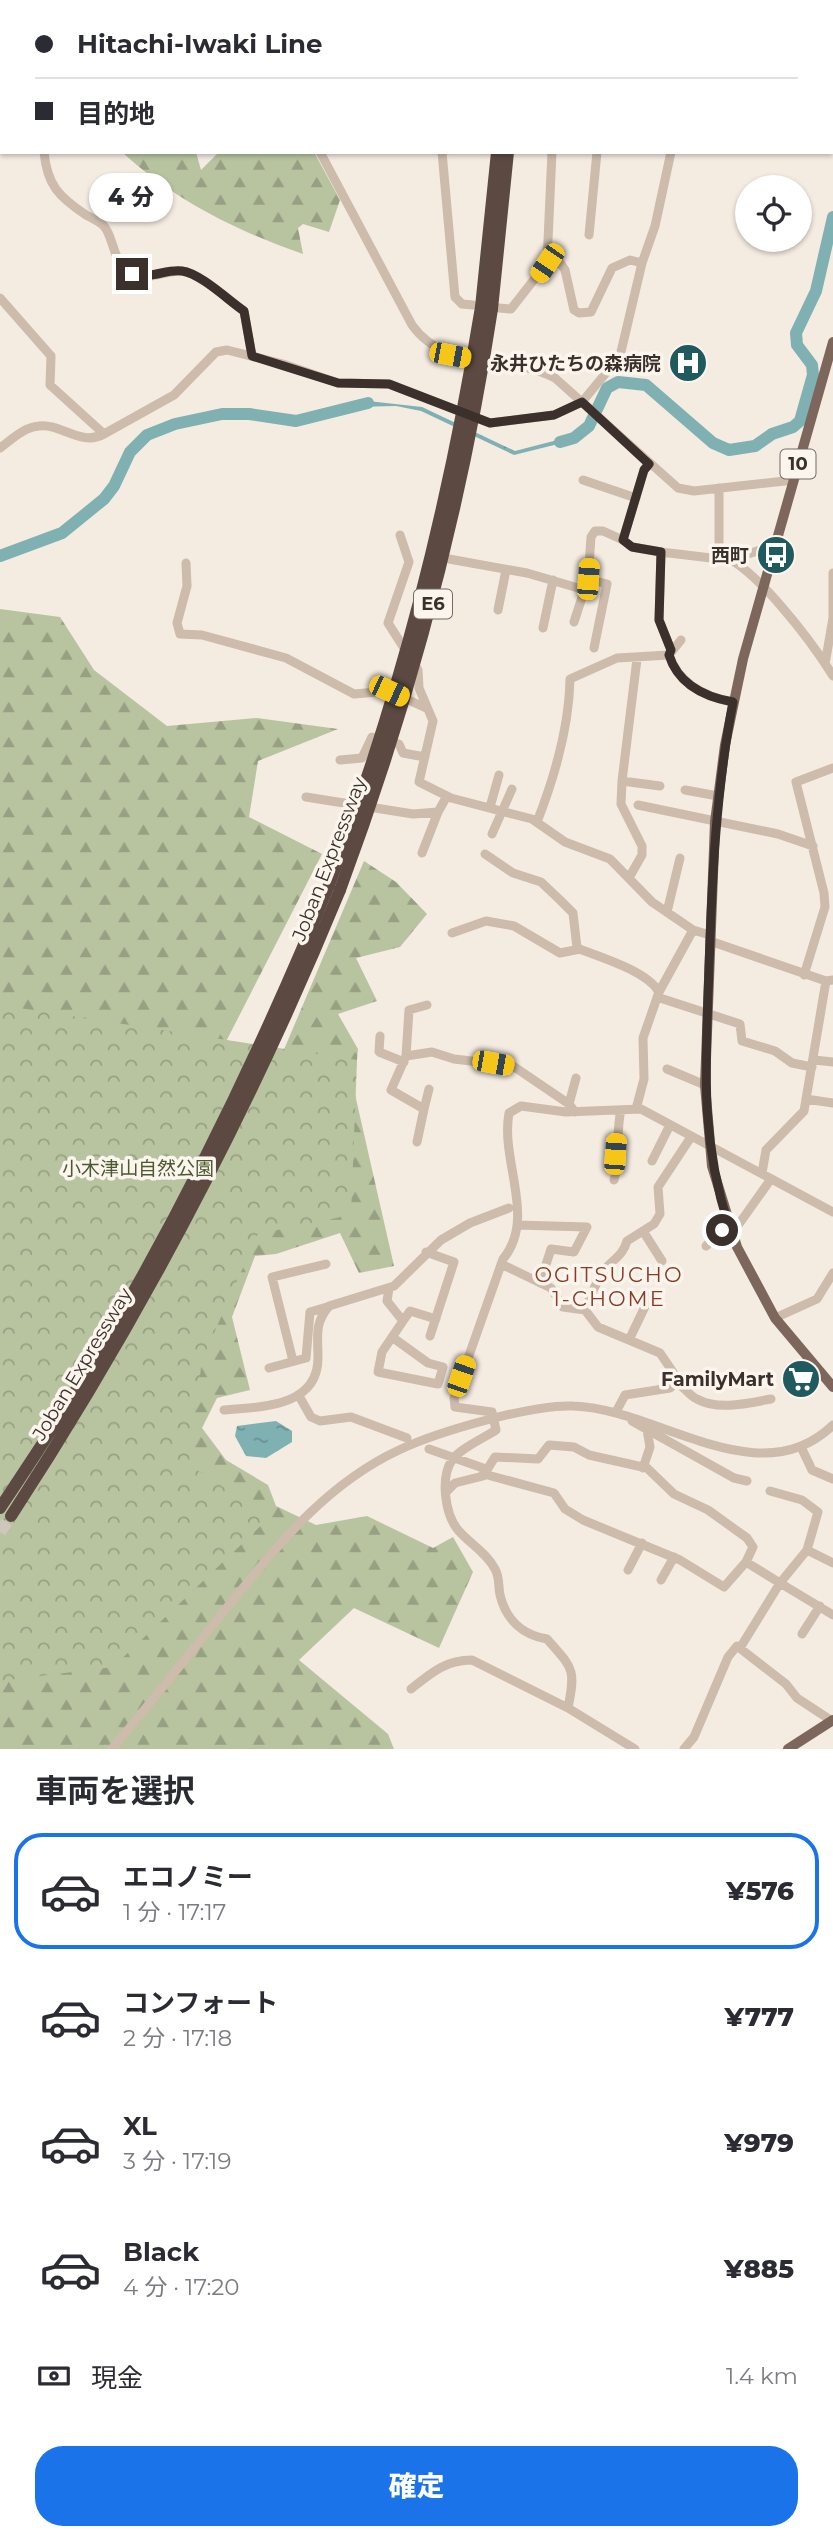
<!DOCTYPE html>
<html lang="ja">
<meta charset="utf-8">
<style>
body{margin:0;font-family:Montserrat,"Noto Sans JP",sans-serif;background:#f7f7f7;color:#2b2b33;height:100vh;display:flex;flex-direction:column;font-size:26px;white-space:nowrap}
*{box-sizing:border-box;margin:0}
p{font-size:23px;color:#7c7c81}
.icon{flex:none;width:38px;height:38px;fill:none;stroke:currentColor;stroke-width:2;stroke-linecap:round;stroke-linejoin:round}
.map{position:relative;height:1749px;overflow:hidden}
.sheet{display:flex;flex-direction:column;background:#fff;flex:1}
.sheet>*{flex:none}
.top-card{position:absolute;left:0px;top:0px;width:833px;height:154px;box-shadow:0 2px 5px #0004;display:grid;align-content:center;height:154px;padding:0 35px;background:#fff}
.buttons{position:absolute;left:735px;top:175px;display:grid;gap:14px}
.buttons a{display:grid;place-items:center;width:77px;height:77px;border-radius:50%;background:#fff;box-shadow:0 2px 5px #0004;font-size:35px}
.end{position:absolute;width:32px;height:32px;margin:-16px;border:9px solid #3b302b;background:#fff;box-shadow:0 0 0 4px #fff}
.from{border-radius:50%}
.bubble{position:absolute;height:49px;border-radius:24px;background:#fff;box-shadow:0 2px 5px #0004;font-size:23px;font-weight:800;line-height:49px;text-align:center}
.car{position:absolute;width:21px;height:42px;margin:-21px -10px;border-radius:9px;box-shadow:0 0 5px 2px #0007;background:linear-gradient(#f5c518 24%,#345 0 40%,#f5c518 0 76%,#345 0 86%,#f5c518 0)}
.top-card b{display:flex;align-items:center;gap:24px;height:66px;font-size:26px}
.top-card b+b{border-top:2px solid #e1e1e2}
.top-card i{width:18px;height:18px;background:#2b2b33}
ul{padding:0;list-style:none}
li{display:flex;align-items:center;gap:21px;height:116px;margin:0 14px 10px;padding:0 21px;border:4px solid transparent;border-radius:28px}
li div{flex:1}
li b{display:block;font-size:26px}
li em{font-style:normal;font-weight:800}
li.on{border-color:#1a73e8}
li>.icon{width:63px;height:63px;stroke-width:1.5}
h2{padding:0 35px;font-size:32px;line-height:84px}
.pay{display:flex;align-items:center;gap:18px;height:77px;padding:0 35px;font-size:26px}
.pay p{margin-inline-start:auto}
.action{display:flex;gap:14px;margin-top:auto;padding:14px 35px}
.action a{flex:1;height:80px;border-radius:28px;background:#1a73e8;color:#fff;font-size:28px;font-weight:800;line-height:80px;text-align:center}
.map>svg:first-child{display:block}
.forest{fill:url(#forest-firs)}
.park{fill:url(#park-crowns)}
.water{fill:url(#water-ripples)}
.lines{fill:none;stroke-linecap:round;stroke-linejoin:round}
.river{stroke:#7fb0b2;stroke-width:12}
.highway-tunnel{stroke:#cfc6bd;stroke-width:12;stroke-dasharray:12 6;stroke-linecap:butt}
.minor{stroke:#cdbbac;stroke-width:9}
.major{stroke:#7d675c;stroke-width:10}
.highway{stroke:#5c4a42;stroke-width:12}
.highway-bridge{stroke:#5c4a42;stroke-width:12}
.route{stroke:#3b302b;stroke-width:9}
.labels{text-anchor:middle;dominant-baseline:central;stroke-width:7;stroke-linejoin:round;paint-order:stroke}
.shield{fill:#fbf5ee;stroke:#756b66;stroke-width:2}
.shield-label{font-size:18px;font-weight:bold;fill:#3b302b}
.poi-label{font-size:19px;font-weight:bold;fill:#3b302b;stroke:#fbf5ee;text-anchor:end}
.street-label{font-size:19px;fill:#3b302b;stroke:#fbf5ee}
.park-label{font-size:19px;fill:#4a5a2e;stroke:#fbf5ee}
.neighbourhood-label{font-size:21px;letter-spacing:2px;fill:#8c3b22;stroke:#fbf5ee}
</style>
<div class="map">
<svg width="833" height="1749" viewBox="0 0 833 1749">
<defs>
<pattern id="forest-firs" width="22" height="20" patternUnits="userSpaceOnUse" patternTransform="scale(1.75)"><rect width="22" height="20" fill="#b8c4a0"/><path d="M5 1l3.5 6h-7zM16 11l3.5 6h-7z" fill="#97a083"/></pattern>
<pattern id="park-crowns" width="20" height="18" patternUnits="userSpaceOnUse" patternTransform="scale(1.75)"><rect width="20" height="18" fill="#b8c4a0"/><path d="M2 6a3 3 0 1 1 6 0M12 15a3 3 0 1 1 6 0" fill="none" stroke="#97a083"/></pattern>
<pattern id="water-ripples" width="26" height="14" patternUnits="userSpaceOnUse" patternTransform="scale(1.75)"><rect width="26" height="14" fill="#7fb0b2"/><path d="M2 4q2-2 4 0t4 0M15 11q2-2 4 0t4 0" fill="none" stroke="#699091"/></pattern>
</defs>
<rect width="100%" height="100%" fill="#f4ebe1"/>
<!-- forest -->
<path class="forest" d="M558,0H678L682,2H557Z
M122,152H196L201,170L219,152H314L340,200L329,232L303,224L298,228L303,254C237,231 174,200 122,152Z
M0,609L60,617L94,670L167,726L257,718L338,729L258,761L249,817L322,854L0,1483Z
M364,861L396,882L427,914L400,947L356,958L377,1001L338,1014L358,1049L354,1090L394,1266L359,1273L340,1233L276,1254L255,1256L232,1317L250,1390L217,1398L202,1428L226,1460L268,1485L276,1506L316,1525L367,1516L433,1548L453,1537L473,1572L439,1648L354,1608L299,1660L388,1734L394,1749H0V1556L263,1099Z"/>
<!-- park -->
<path class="park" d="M0,1005L357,1060L351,1215L258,1234L202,1360L189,1465L270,1517L113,1667L0,1681Z"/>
<!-- water -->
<path class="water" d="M368,401L422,407L515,451L573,436L574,440L514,455L421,411L396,406L354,407L353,404Z
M276,1421L292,1431V1442L266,1458L246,1456L235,1436L237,1426Z"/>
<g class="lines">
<!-- river -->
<path class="river" d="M560,442L574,438L589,426L607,388L618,382L646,385L713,443L729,450L755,446L772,434L793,427L800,421L813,375L812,365L797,345L796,333L816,291L833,217
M0,556L62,533L104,499L114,486L130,452L147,435L175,424L222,414H249L296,421L368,403"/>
<!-- highway-tunnel -->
<path class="highway-tunnel" d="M0,1532L11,1516"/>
<!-- minor -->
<path class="minor" d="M278,0L279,2
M422,0L423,2
M755,0V2
M549,2L550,0
M0,85L2,87
M44,152C47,185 59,197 86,215C92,218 100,222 104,226C115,239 112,266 134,274C151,281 165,270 182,271C199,273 229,300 244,311L252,356
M320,152L412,325C446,373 508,353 555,378L678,488L694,491L794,480
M442,152L455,297L462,304L473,305
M589,235L597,152
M547,263L552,152
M0,298L51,356L50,385L104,434L174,395L216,352L227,350L283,364L338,383L389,384L490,423L554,415L582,402L620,356L642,263L655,226L671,152
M499,308L511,309L547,263L561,264L565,270L574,310L579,313L591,312L612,268L630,260L642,263
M0,448C11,440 24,427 39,426C61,423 81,447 104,434
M649,464L644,470L623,540L632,547L661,552
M583,480L636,498
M719,488V554C755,566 812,642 833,676
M400,535L409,562L388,623L418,670L419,688L433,721L419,782L451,798L532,819L565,842L610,859L652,902L693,930L710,935
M449,559L527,573L585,590
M733,559L775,545
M186,563L187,586L177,623L180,634L202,635L286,658L354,694L389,691L426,708
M588,579L607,584L594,648
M498,610L506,570
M574,622L588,579L591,537L595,531H603L623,540
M543,628L553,580
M671,650L659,620L661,552L711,558L719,554
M669,655C679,684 705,697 733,702
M825,664L833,618V573
M340,760L362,758L372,737L399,744L403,753L425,757
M622,781L660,786
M685,790L718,796
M306,797L413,814L438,812L447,796
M638,805L778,834L813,846
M490,807L499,775
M537,822C555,776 569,728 570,679L617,658L669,655L681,640
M492,834L512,789
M422,853L438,812
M485,854L513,873L541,882L560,900L573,913L577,948C600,957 647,971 659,992
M630,876L642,855V846L621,804L622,781L637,659
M667,912L680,858
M452,933L486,921L514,926L560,953L580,949
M710,941L826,981
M804,975L825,907L824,893L796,782L833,768
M657,997L740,1024L742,1041L775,1051L792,1063L812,1067
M380,1036L379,1052L404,1062
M406,1056L409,1010L427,1005
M814,1060L833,1062
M667,1069L705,1085
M806,1099L833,1103
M569,1104L576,1078
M424,1109L429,1089
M636,1109L644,1079L643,1038L659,992L693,930
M417,1142L424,1109L391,1090L406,1056L432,1052L454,1059L513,1066L569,1104L575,1112
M652,1161L670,1125
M762,1173L766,1150L804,1111L826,981L833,980
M614,1180C621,1160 615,1135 621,1110
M517,1225L587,1227L574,1252L551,1249L540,1283
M643,1231L662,1261
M706,1246L722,1230L739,1224L771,1179
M426,1252L454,1262L430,1336
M501,1264L551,1288L563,1307L585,1310L598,1327L660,1353L681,1384
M389,1288L387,1301L403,1321L410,1311L436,1319
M585,1310C591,1296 596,1280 606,1268C615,1258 623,1255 627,1241L654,1224L660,1214L658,1187L691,1137
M775,1318L817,1299L833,1273
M392,1337L428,1363L443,1367L438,1384L378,1372L382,1352L403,1321
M629,1340L650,1296
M293,1361L272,1277L326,1264
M269,1368L306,1358L310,1312L327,1307
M299,1396L311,1417L320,1421L351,1417L407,1438
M224,1410C261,1407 318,1407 318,1358C318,1336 314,1324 329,1306L394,1286L441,1240L470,1223L509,1208
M620,1414L616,1412L625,1395L670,1388L675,1383C684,1385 688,1395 697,1399C718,1411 749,1403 771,1399
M632,1421L734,1478L747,1481
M801,1447L812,1470L833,1479
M429,1449L483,1468L484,1474L554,1493L565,1509L583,1520L680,1560L724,1587L746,1562L780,1583L807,1550L818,1512L802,1500L770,1491
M643,1468L650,1447L647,1430
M447,1491L455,1483L483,1476L495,1457L538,1459L549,1445L574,1447L589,1455L647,1468L674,1494L708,1510L747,1538L753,1547L746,1562
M807,1550L833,1563
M628,1570L642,1543
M661,1580L674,1557
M802,1634L820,1606
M740,1648L780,1583L833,1615
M411,1689C431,1673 445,1660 472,1660L568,1708C576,1668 573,1669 547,1639C523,1635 506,1620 500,1595C498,1586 500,1578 495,1569C486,1552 470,1544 458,1530C445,1514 440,1478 452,1460C461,1448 484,1438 496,1430L492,1412L455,1407L454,1398L503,1259C537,1218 500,1161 509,1113L521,1106L566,1112L641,1109L833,1212
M568,1708L635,1749
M112,1749C152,1701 190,1653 229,1605C279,1544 326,1484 399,1450C437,1432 532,1404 573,1406C657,1408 759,1497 833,1425
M684,1749L694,1737L728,1657L737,1646L786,1684L797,1698L832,1721"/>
<!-- major -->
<path class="major" d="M833,342L743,659L725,745L715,822L705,1085L712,1166L737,1247L775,1318L833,1387
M788,1749L833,1720"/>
<!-- highway -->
<path class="highway" d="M485,0V2
M503,2V0
M515,2V0
M534,2V0
M481,307L497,152
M492,309L508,152
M0,1508C132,1314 240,1102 329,885
M11,1516C140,1318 250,1109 340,890"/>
<!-- highway-bridge -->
<path class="highway-bridge" d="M329,885C401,693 448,509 481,307
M340,890C411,699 461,511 492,309"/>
</g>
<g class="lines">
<!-- route -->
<path class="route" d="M132,274C154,279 164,269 182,271C200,273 229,301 244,311L252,356L338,383L389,384L490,423L554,415L582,402L649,464L644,470L623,540L632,547L661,552L659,620L671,650L669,655C678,684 705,697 733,702C716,790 712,878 709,968C706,1064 699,1133 729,1227L722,1230"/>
</g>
<!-- icons -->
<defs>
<symbol id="hospital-disc" viewBox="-11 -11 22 22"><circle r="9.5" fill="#1f5a5e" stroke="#fbf5ee"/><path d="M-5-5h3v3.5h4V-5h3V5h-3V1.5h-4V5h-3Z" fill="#fff"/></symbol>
<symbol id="bus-disc" viewBox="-11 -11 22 22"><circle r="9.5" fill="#1f5a5e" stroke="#fbf5ee"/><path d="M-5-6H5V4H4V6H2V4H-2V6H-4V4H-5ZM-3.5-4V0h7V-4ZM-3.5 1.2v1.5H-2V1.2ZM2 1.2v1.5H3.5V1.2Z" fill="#fff"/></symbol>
<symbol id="supermarket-disc" viewBox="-11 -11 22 22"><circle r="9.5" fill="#1f5a5e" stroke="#fbf5ee"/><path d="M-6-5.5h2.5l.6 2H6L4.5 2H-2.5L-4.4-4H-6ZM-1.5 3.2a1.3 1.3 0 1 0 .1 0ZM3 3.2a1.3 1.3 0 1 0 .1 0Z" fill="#fff"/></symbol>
</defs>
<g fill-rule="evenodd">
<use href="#hospital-disc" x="666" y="341" width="44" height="44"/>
<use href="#bus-disc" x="754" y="533" width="44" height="44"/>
<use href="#supermarket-disc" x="779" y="1357" width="44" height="44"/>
</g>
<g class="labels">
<!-- shield labels -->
<g class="shield">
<rect x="780.5" y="449.5" width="35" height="29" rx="5"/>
<rect x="414" y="589.5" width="38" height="29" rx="5"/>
</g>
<g class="shield-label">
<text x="798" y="464">10</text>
<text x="433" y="604">E6</text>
</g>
<!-- poi labels -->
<g class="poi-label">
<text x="661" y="363">永井ひたちの森病院</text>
<text x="749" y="555">西町</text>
<text x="774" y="1379">FamilyMart</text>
</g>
<!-- street labels -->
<g class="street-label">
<text transform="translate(329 859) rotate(-69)">Joban Expressway</text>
<text transform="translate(82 1364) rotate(-59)">Joban Expressway</text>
</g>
<!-- park labels -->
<g class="park-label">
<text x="138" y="1168">小木津山自然公園</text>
</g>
<!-- neighbourhood labels -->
<g class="neighbourhood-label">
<text x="609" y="1274">OGITSUCHO<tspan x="609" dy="24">1-CHOME</tspan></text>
</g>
</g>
</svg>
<div class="buttons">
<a><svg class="icon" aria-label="locate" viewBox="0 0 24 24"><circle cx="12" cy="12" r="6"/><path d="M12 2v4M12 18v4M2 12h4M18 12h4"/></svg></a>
</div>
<i class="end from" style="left:722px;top:1230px"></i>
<i class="end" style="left:132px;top:274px"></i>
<div class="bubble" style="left:89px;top:173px;width:84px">4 分</div>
<i class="car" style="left:547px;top:263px;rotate:214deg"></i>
<i class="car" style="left:450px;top:355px;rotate:101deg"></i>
<i class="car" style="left:588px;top:579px;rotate:4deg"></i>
<i class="car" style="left:389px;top:691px;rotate:115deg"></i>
<i class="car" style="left:493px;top:1063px;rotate:100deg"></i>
<i class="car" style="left:615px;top:1154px;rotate:4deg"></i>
<i class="car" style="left:461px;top:1376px;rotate:19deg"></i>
<div class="top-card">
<b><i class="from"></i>Hitachi-Iwaki Line</b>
<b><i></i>目的地</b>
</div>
</div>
<section class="sheet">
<h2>車両を選択</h2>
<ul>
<li class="on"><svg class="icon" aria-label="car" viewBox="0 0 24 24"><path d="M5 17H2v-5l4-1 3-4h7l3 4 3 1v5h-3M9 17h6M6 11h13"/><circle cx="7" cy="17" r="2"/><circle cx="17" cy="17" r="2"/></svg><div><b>エコノミー</b><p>1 分 · 17:17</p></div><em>¥576</em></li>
<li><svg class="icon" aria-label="car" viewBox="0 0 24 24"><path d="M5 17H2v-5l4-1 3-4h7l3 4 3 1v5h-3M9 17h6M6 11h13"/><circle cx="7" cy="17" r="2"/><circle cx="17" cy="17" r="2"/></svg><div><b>コンフォート</b><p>2 分 · 17:18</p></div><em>¥777</em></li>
<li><svg class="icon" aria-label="car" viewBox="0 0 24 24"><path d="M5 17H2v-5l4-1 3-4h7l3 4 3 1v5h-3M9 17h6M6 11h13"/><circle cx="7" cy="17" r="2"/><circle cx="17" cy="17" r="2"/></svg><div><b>XL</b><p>3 分 · 17:19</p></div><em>¥979</em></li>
<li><svg class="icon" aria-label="car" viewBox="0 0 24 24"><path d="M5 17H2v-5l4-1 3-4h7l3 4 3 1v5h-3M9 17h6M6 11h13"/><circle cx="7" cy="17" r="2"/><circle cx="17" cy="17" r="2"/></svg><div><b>Black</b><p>4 分 · 17:20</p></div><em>¥885</em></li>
</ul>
<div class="pay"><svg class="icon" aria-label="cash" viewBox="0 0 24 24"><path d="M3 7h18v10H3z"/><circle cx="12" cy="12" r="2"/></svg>現金<p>1.4 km</p></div>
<div class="action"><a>確定</a></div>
</section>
